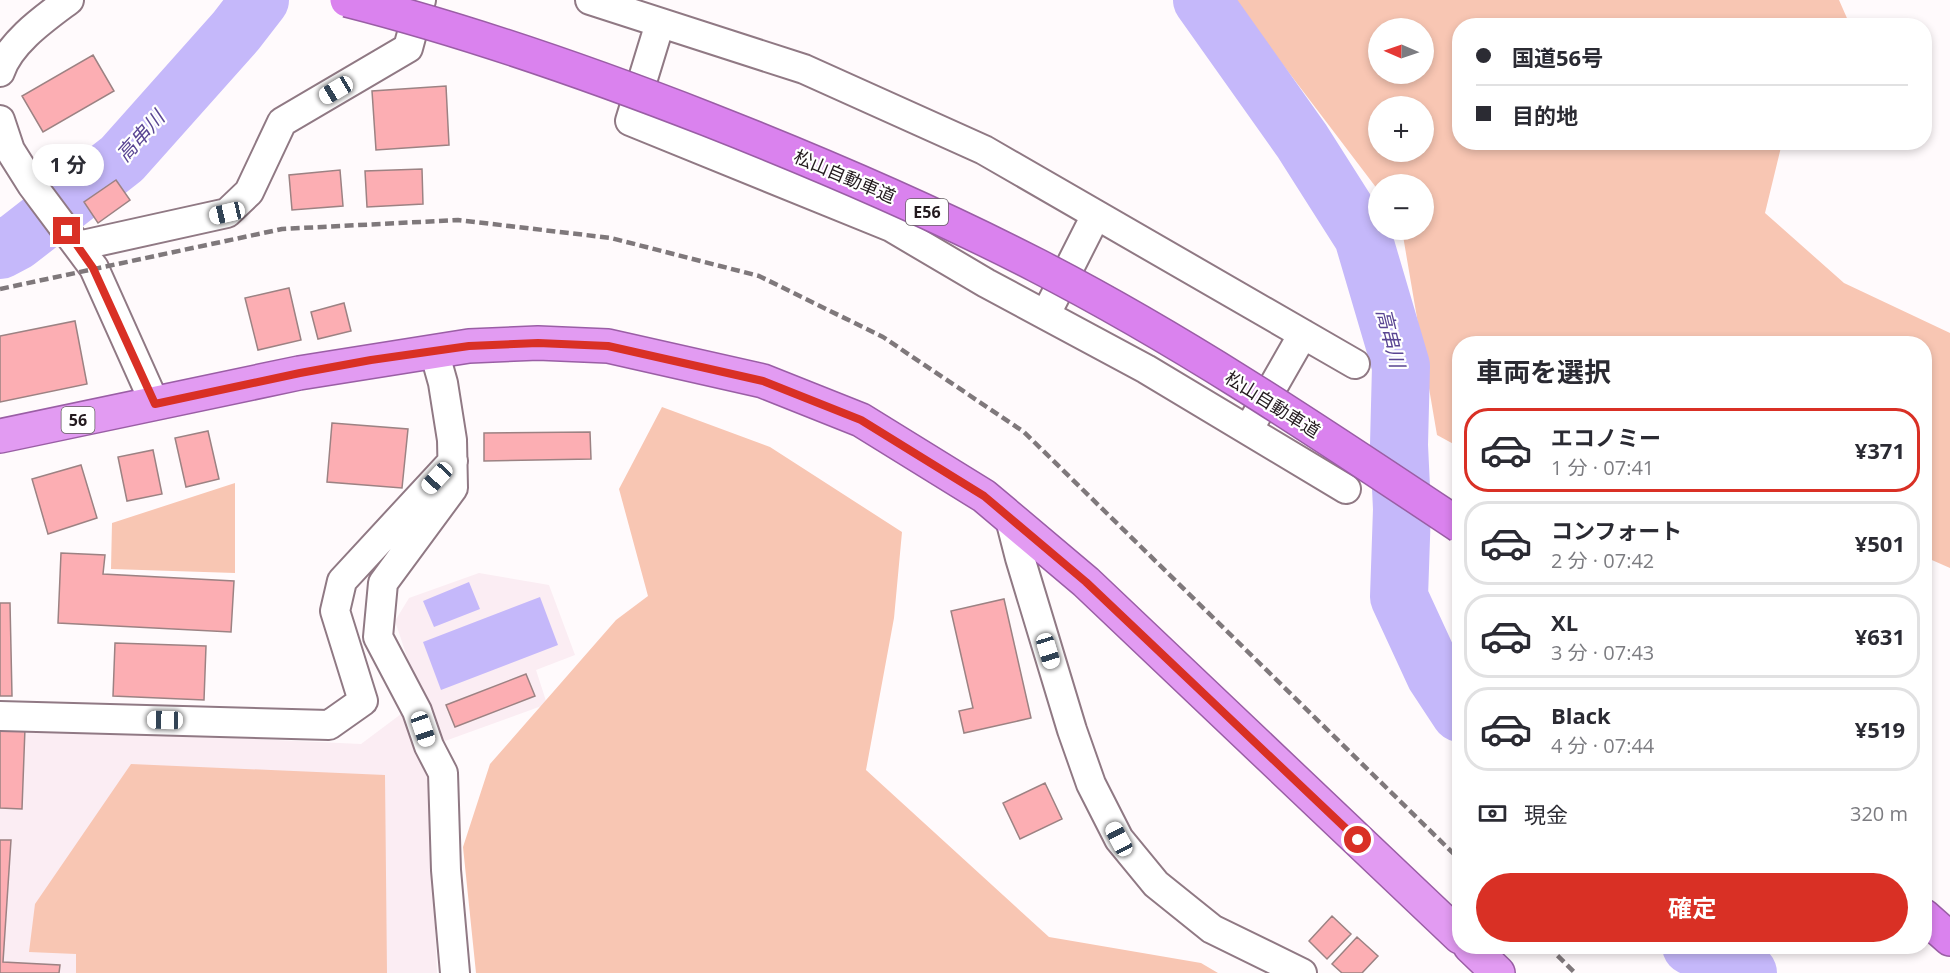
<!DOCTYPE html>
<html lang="ja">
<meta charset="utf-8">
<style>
body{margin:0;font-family:"Open Sans","Noto Sans JP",sans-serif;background:#f2f2f3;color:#2b2b33;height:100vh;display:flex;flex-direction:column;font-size:22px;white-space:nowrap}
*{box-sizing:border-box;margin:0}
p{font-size:20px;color:#7c7c81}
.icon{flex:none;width:33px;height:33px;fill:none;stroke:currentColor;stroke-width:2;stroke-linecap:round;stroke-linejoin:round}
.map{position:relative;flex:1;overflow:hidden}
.side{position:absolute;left:1452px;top:336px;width:480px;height:618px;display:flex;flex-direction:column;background:#fff;border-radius:24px;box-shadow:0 3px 9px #0003}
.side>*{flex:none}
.hud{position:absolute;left:1452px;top:18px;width:480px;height:132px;border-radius:24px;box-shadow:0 3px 9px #0003;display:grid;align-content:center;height:132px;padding:0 24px;background:#fff}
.needle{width:39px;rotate:272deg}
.controls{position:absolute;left:1368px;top:18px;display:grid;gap:12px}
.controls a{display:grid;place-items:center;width:66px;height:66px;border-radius:50%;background:#fff;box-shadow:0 3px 9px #0003;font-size:30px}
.end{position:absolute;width:27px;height:27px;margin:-14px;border:8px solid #d93025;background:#fff;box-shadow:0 0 0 3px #fff}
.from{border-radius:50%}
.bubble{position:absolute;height:42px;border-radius:21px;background:#fff;box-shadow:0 3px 9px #0003;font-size:20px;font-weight:700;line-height:42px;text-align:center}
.car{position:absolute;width:18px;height:36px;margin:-18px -9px;border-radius:8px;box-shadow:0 0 4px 2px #0007;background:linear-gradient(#fff 24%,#345 0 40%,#fff 0 76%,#345 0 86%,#fff 0)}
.hud b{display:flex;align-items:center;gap:21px;height:57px;font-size:22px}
.hud b+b{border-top:2px solid #e1e1e2}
.hud i{width:15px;height:15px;background:#2b2b33}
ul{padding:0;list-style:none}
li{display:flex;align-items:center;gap:18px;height:84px;margin:0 12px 9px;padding:0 12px;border:3px solid #e1e1e2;border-radius:24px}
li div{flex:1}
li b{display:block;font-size:22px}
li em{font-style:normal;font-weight:700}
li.active{border-color:#d93025}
li>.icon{width:54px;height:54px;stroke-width:1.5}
h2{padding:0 24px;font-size:27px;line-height:72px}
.pay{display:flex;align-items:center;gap:15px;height:66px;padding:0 24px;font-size:22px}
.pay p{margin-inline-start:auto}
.cta{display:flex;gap:12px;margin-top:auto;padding:12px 24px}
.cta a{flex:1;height:69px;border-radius:36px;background:#d93025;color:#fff;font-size:24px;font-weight:700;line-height:69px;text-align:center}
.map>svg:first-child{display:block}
.built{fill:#fbedf3}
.green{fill:#f8c6b3;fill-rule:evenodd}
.water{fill:#c5b8fa}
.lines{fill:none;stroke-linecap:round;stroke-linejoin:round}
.river{stroke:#c5b8fa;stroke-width:58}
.building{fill:#fcaeb3;stroke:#9c8283;stroke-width:1.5}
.minor-casing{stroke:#907984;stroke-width:32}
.trunk-casing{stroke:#9a5ea5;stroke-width:36}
.motorway-casing{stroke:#9a5ea5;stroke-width:36}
.minor{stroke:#fff;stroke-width:28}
.trunk{stroke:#e29bf2;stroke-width:33}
.motorway{stroke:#da82ee;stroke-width:33}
.rail{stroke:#7f787b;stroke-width:4.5;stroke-dasharray:9 4.5;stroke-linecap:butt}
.motorway-bridge-casing{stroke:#9a5ea5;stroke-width:36;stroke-linecap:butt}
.motorway-bridge{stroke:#da82ee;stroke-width:33}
.route{stroke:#d93025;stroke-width:8}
.labels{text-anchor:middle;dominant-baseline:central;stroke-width:4.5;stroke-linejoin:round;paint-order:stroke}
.shield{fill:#fff;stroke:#655f62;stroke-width:1.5}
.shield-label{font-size:16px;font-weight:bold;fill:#231a1e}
.street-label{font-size:18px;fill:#231a1e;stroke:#fff}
.water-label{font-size:20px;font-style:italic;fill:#5a4693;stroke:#fff}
</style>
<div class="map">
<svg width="1950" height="973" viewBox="0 0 1950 973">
<rect width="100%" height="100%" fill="#fffafc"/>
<!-- built -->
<path class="built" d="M479,573L549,585L575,655L536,670L547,704L445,741L428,768L437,973H0V727L361,744L421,699L395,621L409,598Z"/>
<!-- green -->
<path class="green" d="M1231,0H1839L1850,25L1460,26V142L1782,143L1765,213L1844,283L1950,333V568L1925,557L1924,344H1460L1459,447L1437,435L1402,230H1424V184H1378V190L1252,24ZM1424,28V74H1378V28ZM1378,106H1424V152H1378Z
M662,407L770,447L902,532L894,618L866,770L1049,937L1201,963L1218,973H476L463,847L490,764L616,620L648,596L619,489Z
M235,483V573L111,569L112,523Z
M131,764L385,775L387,973H76V954L29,952L35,904Z"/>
<!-- water -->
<path class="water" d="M469,582L480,609L434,627L423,601Z
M540,597L558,645L441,690L423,642Z"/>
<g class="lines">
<!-- river -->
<path class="river" d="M1202,0L1302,141L1363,237L1401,366L1399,445L1402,509L1399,597L1435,675L1460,713
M0,250L17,241L122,159L236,31L260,0
M1691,946L1748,973"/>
</g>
<!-- building -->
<path class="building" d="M93,55L114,91L43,132L22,96Z
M446,86L449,145L376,150L372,91Z
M422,169L423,204L367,207L365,171Z
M340,170L343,206L292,210L289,175Z
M116,180L130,200L98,223L84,202Z
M289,288L301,340L258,350L245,298Z
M344,303L351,331L318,339L311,312Z
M75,321L87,384L0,402V336Z
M332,423L408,429L402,488L327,482Z
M208,431L219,479L186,487L175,438Z
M590,432L591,459L484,461V433Z
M153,450L162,494L127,501L118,457Z
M81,465L97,518L48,534L32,479Z
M61,553L105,555L103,574L234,581L231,632L58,623Z
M1004,599L1031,718L964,733L959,711L973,708L951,611Z
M0,603H10L12,696H0Z
M115,643L206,646L204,700L113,696Z
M526,674L535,696L455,727L446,705Z
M0,728H25L22,809L0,808Z
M1045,783L1062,819L1020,839L1003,803Z
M0,840H11L3,962L60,965L59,973H0Z
M1332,916L1351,934L1327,959L1309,941Z
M1357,937L1378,956L1362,973H1342L1332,964Z"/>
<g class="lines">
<defs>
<path id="minor" d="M590,0L804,69L984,150L1355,364
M660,23L630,121L891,227L986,283L1146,369L1346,489
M0,72C10,42 45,18 69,0
M0,120L10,150L32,185L94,268L155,404
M78,246L227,213L249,192L282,122L408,48L421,0
M1046,314L1096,215
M434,351L443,383L452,440L453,488L383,583L378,637L417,711L429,746L443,773L446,870L455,973
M1255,418L1303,334
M1010,519L1020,558L1072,730L1091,784L1119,839L1156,884L1212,929L1302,973
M0,716L329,725L363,701L335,611L342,581L453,461"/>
<path id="trunk" d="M0,436L299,373L469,346L538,343L608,346L763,381L861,420L984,496L1086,582L1460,937
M1470,946L1498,973"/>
<path id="motorway" d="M1924,916L1950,939"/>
</defs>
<!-- minor casing -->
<use href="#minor" class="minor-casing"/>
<!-- trunk casing -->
<use href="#trunk" class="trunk-casing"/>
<!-- motorway casing -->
<use href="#motorway" class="motorway-casing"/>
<!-- minor -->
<use href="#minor" class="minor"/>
<!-- trunk -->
<use href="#trunk" class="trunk"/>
<!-- motorway -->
<use href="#motorway" class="motorway"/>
<!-- rail -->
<path class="rail" d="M0,289L282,229L458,220L611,238L759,276L883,337L1024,432L1460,860
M1548,946L1575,973"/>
<defs>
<path id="motorway-bridge" d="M347,0C469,31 589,73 707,119C819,163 929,210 1036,265C1184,341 1322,434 1460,526"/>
</defs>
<!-- motorway-bridge casing -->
<use href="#motorway-bridge" class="motorway-bridge-casing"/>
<!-- motorway-bridge -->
<use href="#motorway-bridge" class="motorway-bridge"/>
</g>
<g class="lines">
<!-- route -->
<path class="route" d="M67,231L93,268L155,404L300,373L371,360L469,346L538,343L608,346L763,381L861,420L984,496L1086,582L1358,840"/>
</g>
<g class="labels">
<!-- shield labels -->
<g class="shield">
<rect x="906" y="199" width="42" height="26" rx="4.5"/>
<rect x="61.5" y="407" width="33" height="26" rx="4.5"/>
</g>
<g class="shield-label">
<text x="927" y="212">E56</text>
<text x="78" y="420">56</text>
</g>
<!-- street labels -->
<g class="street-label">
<text transform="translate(845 176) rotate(23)">松山自動車道</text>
<text transform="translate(1273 404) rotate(32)">松山自動車道</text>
</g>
<!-- water labels -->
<g class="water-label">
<text transform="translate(140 136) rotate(-48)">高串川</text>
<text transform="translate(1391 338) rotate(76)">高串川</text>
</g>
</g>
</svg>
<div class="controls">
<a><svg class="needle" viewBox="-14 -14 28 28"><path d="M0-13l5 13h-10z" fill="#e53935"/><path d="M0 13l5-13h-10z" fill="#7c7c81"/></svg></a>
<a>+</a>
<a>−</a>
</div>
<i class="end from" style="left:1358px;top:840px"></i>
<i class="end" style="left:67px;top:231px"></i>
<div class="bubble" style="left:32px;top:144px;width:72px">1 分</div>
<i class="car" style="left:336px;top:90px;rotate:239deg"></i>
<i class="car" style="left:227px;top:213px;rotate:257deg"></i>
<i class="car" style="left:437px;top:478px;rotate:223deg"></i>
<i class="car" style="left:1048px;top:651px;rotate:163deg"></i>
<i class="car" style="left:165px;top:720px;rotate:271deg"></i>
<i class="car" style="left:423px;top:729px;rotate:161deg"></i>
<i class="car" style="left:1119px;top:839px;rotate:332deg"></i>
<div class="hud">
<b><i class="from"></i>国道56号</b>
<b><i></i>目的地</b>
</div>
<section class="side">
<h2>車両を選択</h2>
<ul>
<li class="active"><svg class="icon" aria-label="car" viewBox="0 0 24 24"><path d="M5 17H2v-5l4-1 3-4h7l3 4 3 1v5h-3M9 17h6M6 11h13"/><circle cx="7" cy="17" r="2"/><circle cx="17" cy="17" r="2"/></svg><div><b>エコノミー</b><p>1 分 · 07:41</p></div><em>¥371</em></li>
<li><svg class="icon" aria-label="car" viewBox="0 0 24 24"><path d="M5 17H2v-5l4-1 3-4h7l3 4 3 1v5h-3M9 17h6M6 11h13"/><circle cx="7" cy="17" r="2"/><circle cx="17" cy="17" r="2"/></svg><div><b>コンフォート</b><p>2 分 · 07:42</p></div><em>¥501</em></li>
<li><svg class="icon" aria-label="car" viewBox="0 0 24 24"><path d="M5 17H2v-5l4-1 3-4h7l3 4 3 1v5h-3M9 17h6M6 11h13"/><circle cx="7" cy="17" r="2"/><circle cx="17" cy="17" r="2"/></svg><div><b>XL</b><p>3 分 · 07:43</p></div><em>¥631</em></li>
<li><svg class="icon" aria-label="car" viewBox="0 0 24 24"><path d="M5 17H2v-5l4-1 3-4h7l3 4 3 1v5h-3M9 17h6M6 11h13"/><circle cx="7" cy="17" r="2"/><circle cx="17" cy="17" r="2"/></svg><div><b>Black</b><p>4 分 · 07:44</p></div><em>¥519</em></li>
</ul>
<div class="pay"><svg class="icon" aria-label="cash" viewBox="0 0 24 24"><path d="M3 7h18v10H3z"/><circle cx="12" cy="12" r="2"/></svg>現金<p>320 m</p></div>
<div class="cta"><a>確定</a></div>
</section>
</div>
